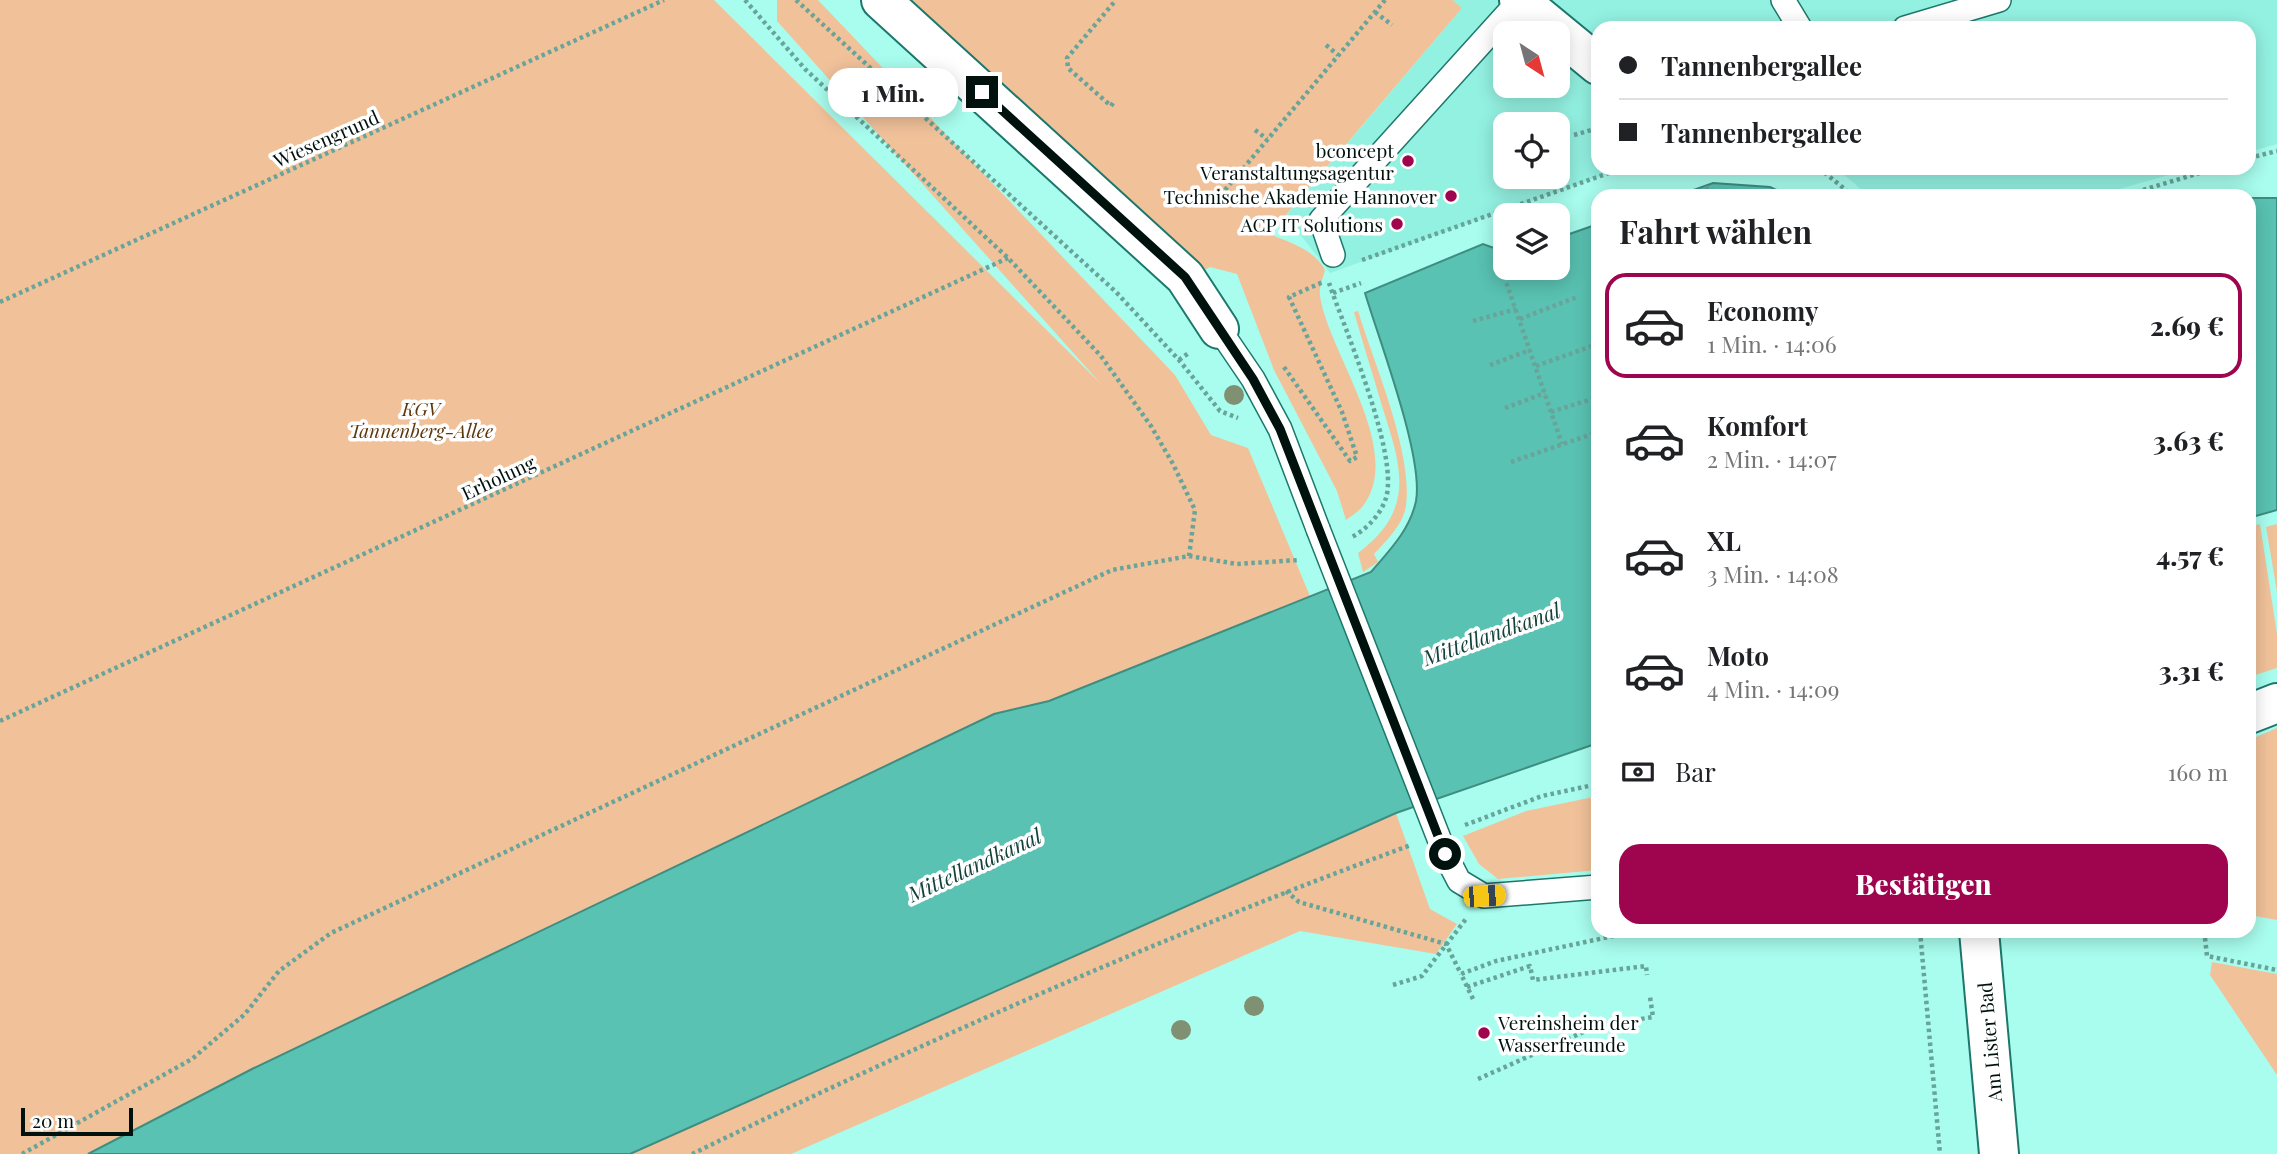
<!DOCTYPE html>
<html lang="de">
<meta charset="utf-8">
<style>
body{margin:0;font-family:"Playfair Display",serif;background:#f6f6f6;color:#202124;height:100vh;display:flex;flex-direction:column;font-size:26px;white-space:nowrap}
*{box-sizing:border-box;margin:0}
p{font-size:23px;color:#757577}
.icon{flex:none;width:38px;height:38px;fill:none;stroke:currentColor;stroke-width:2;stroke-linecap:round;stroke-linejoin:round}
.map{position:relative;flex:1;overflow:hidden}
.details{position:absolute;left:1591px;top:189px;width:665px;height:749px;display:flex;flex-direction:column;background:#fff;border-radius:21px;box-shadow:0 4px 18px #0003}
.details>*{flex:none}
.top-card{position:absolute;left:1591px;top:21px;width:665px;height:154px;border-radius:21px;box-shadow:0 4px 18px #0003;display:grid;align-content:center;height:154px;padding:0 28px;background:#fff}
.needle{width:46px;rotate:144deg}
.tools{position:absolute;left:1493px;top:21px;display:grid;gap:14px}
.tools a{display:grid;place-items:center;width:77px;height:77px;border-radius:14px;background:#fff;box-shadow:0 4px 18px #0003;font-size:35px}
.scale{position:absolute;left:21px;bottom:18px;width:112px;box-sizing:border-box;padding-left:7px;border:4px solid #00120e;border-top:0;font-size:19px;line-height:24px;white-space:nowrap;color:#00120e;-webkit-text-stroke:5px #fff;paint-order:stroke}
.end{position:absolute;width:32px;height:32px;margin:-16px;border:9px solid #00120e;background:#fff;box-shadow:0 0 0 4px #fff}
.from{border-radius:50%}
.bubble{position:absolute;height:49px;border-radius:21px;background:#fff;box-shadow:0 4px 18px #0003;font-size:23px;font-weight:800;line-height:49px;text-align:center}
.car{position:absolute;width:21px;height:42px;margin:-21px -10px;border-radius:9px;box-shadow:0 0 5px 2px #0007;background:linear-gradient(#f5c518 24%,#345 0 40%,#f5c518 0 76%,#345 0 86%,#f5c518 0)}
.top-card b{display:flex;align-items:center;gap:24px;height:66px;font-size:26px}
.top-card b+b{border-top:2px solid #e0e0e0}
.top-card i{width:18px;height:18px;background:#202124}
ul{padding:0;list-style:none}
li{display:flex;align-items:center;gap:21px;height:105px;margin:0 14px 10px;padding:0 14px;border:4px solid transparent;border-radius:21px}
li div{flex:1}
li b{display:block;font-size:26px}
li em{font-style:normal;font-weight:800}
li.current{border-color:#9e054e}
li>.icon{width:63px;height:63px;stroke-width:1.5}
h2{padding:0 28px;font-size:32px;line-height:84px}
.pay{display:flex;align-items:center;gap:18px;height:77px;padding:0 28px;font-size:26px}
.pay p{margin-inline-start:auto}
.action{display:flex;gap:14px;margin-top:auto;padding:14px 28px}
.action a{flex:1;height:80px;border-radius:21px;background:#9e054e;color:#fff;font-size:28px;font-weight:800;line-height:80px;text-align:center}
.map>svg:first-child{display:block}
.built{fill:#93f1e1;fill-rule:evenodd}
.green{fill:#f1c29a}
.water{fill:#59c2b2;stroke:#3e8d81;stroke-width:2}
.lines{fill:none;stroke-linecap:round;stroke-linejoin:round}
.service-casing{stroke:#1d786c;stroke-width:26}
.minor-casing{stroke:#1d786c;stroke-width:42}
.path{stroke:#68a499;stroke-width:4.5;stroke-dasharray:3.5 3.5;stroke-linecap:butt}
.service{stroke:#fff;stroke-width:23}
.minor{stroke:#fff;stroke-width:38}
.service-bridge-casing{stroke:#1d786c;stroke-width:26;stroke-linecap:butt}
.service-bridge{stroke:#fff;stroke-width:23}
.tree{fill:#809072}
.route{stroke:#00120e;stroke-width:9}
.poi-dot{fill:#9e054e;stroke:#fff;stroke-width:2.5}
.labels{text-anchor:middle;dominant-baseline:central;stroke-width:7;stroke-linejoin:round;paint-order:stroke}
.street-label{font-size:19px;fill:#00120e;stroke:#fff}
.poi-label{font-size:19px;fill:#00120e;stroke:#fff;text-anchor:end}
.park-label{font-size:19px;font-style:italic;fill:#5f370d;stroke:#fff}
.water-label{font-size:21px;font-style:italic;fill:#12423b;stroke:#fff}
</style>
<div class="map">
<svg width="2277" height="1154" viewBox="0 0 2277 1154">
<rect width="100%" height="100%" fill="#a8fdee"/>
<!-- built -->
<path class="built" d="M1453,0H2277V144L2249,152V28H1598V168H1623L1330,273L1286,216L1462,8ZM1505,33H1558V86H1505ZM1505,124H1558V177H1505Z
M1836,168H2193L2095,196H1869Z"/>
<!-- green -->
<path class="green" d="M0,0H714L1101,384L777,21V0H818L1175,375L1211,435L1248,448L1310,596L1049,701L994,714L254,1068L88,1154H0Z
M906,0H1453L1462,8L1270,234C1290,243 1314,249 1325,270C1323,278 1319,287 1320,296C1329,354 1405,450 1363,506C1359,511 1352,516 1346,520L1337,491L1274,370L1237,274L1210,267L1200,273Z
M1358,311C1374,363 1413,453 1406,505C1404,524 1386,541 1374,554L1378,562L1363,572L1358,553C1417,509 1401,466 1382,406C1373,375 1363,344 1354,312Z
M2260,524L2277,634V668L2249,677V527Z
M2277,524V592L2266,527Z
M2277,728V920L2249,915V740Z
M1598,796V870L1498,879L1479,864L1463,836L1526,811Z
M1396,813L1430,909L1457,924L1436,954L1300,931L791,1154H630Z
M2212,962L2277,974V1075L2210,975Z"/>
<!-- water -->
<path class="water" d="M1713,183L1770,187L1790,196H1677Z
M2249,198H2277V510L2249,518Z
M1598,224V743L1396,813L630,1154H88L254,1068L994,714L1049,701L1371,572C1389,551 1410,530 1416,501C1424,457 1379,340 1365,293L1483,244L1505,252V268H1558V238Z"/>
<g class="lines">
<defs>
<path id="service" d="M1783,0L1800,28
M1905,28L1999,0
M1333,255L1321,220L1519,1
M1219,329L1253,379L1280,429L1318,529
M1445,854L1459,881L1484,896L1598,887"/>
<path id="minor" d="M881,0L1185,277L1219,329
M1519,0L1598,65
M2249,714L2277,703
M1979,931L1999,1154"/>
</defs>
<!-- service casing -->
<use href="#service" class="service-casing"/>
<!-- minor casing -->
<use href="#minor" class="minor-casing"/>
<!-- path -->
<path class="path" d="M745,0L805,69L1008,258L1101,356L1151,426L1173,464L1195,510L1189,556
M796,0L1116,292L1179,360L1220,411L1238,418
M1375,12L1392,25
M1326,45L1338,55
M1113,103L1111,106L1068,68L1067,58L1116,0
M1255,130L1267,139
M1574,135L1598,128
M2249,158L2277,151
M1819,168L1853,196
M1706,186L1710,196
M1225,190L1385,0
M2123,196L2216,168
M1495,250L1562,444
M1558,254L1560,253
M1362,260L1623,168
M1504,275L1523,268
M1329,283C1345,330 1399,454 1386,498C1381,514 1367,529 1352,537
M1333,293L1361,283
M0,302L664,0
M1520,319L1577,297
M1473,321L1516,309
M1179,360L1190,352
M1490,365L1530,350
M1536,366L1595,345
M1284,367L1350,461L1357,457L1342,412L1289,297L1323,282
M1505,408L1545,393
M1551,412L1598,397
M1511,462L1598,432
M0,721L1008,258
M1465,825L1542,796L1598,784
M1286,891L1299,902L1446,944L1461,974
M1920,931L1940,1154
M2205,938L2207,956L2277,970
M1393,985L1422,976L1466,919
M1467,987L1530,966L1533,980L1646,966L1647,975
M1473,999L1461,974L1496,961L1637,931
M1478,1079L1597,1026L1653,1017L1650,997
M22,1154L192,1059L245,1014L279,971L331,933L1112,570L1189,556L1237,564L1299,560
M692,1154C927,1040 1166,935 1411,845"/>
<!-- service -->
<use href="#service" class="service"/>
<!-- minor -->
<use href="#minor" class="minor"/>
<defs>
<path id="service-bridge" d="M1318,529L1445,854"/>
</defs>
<!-- service-bridge casing -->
<use href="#service-bridge" class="service-bridge-casing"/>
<!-- service-bridge -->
<use href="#service-bridge" class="service-bridge"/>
</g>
<!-- trees -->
<g class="tree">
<circle cx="1234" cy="395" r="10"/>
<circle cx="1254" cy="1006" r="10"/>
<circle cx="1181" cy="1030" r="10"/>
</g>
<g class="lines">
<!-- route -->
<path class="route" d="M982,92L1185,277L1253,379L1280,429L1445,854"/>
</g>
<!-- markers -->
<g class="poi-dot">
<circle cx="1408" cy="161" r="7"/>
<circle cx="1451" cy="196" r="7"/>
<circle cx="1397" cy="224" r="7"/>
<circle cx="1484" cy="1033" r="7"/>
</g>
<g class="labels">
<!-- street labels -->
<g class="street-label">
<text transform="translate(326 138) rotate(-24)">Wiesengrund</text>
<text transform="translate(498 477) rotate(-25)">Erholung</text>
<text transform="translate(1989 1042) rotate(-95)">Am Lister Bad</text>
</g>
<!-- poi labels -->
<g class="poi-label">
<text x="1394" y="150">bconcept<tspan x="1394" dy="22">Veranstaltungsagentur</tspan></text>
<text x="1437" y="196">Technische Akademie Hannover</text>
<text x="1383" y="224">ACP IT Solutions</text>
<text x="1498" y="1022" text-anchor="start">Vereinsheim der<tspan x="1498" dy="22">Wasserfreunde</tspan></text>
</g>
<!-- park labels -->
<g class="park-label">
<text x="421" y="408">KGV<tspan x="421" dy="22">Tannenberg-Allee</tspan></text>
</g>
<!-- water labels -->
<g class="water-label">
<text transform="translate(1491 633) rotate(-20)">Mittellandkanal</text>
<text transform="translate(974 864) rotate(-25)">Mittellandkanal</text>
</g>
</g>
</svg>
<div class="tools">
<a><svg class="needle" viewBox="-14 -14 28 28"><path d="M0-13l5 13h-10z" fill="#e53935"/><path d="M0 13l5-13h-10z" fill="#757577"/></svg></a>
<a><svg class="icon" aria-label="locate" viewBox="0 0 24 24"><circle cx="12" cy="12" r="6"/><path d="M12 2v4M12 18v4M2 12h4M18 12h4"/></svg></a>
<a><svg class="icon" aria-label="layers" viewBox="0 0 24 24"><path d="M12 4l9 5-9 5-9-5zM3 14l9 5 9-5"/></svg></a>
</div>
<div class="scale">20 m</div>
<i class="end from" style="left:1445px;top:854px"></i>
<i class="end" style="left:982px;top:92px"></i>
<div class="bubble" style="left:828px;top:68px;width:130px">1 Min.</div>
<i class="car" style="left:1484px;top:896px;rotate:86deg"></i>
<div class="top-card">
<b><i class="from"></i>Tannenbergallee</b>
<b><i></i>Tannenbergallee</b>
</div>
<section class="details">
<h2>Fahrt wählen</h2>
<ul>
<li class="current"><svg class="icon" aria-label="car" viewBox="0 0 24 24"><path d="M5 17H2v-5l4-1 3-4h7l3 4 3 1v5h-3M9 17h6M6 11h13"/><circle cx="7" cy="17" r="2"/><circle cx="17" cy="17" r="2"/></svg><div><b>Economy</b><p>1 Min. · 14:06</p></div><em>2.69 €</em></li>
<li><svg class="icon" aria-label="car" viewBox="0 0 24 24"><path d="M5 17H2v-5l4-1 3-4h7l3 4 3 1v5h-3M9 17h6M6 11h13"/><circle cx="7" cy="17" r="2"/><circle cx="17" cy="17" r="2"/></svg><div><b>Komfort</b><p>2 Min. · 14:07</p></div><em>3.63 €</em></li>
<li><svg class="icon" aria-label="car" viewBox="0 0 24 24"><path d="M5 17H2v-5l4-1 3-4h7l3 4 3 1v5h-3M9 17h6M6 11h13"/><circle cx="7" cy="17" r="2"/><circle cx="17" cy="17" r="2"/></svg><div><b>XL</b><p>3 Min. · 14:08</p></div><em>4.57 €</em></li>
<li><svg class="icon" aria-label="car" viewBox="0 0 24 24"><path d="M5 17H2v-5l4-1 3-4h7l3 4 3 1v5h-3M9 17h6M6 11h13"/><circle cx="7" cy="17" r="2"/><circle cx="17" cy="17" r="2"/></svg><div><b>Moto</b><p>4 Min. · 14:09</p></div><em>3.31 €</em></li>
</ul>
<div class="pay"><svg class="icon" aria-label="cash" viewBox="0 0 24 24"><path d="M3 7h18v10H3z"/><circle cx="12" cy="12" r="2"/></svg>Bar<p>160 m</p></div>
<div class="action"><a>Bestätigen</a></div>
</section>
</div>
